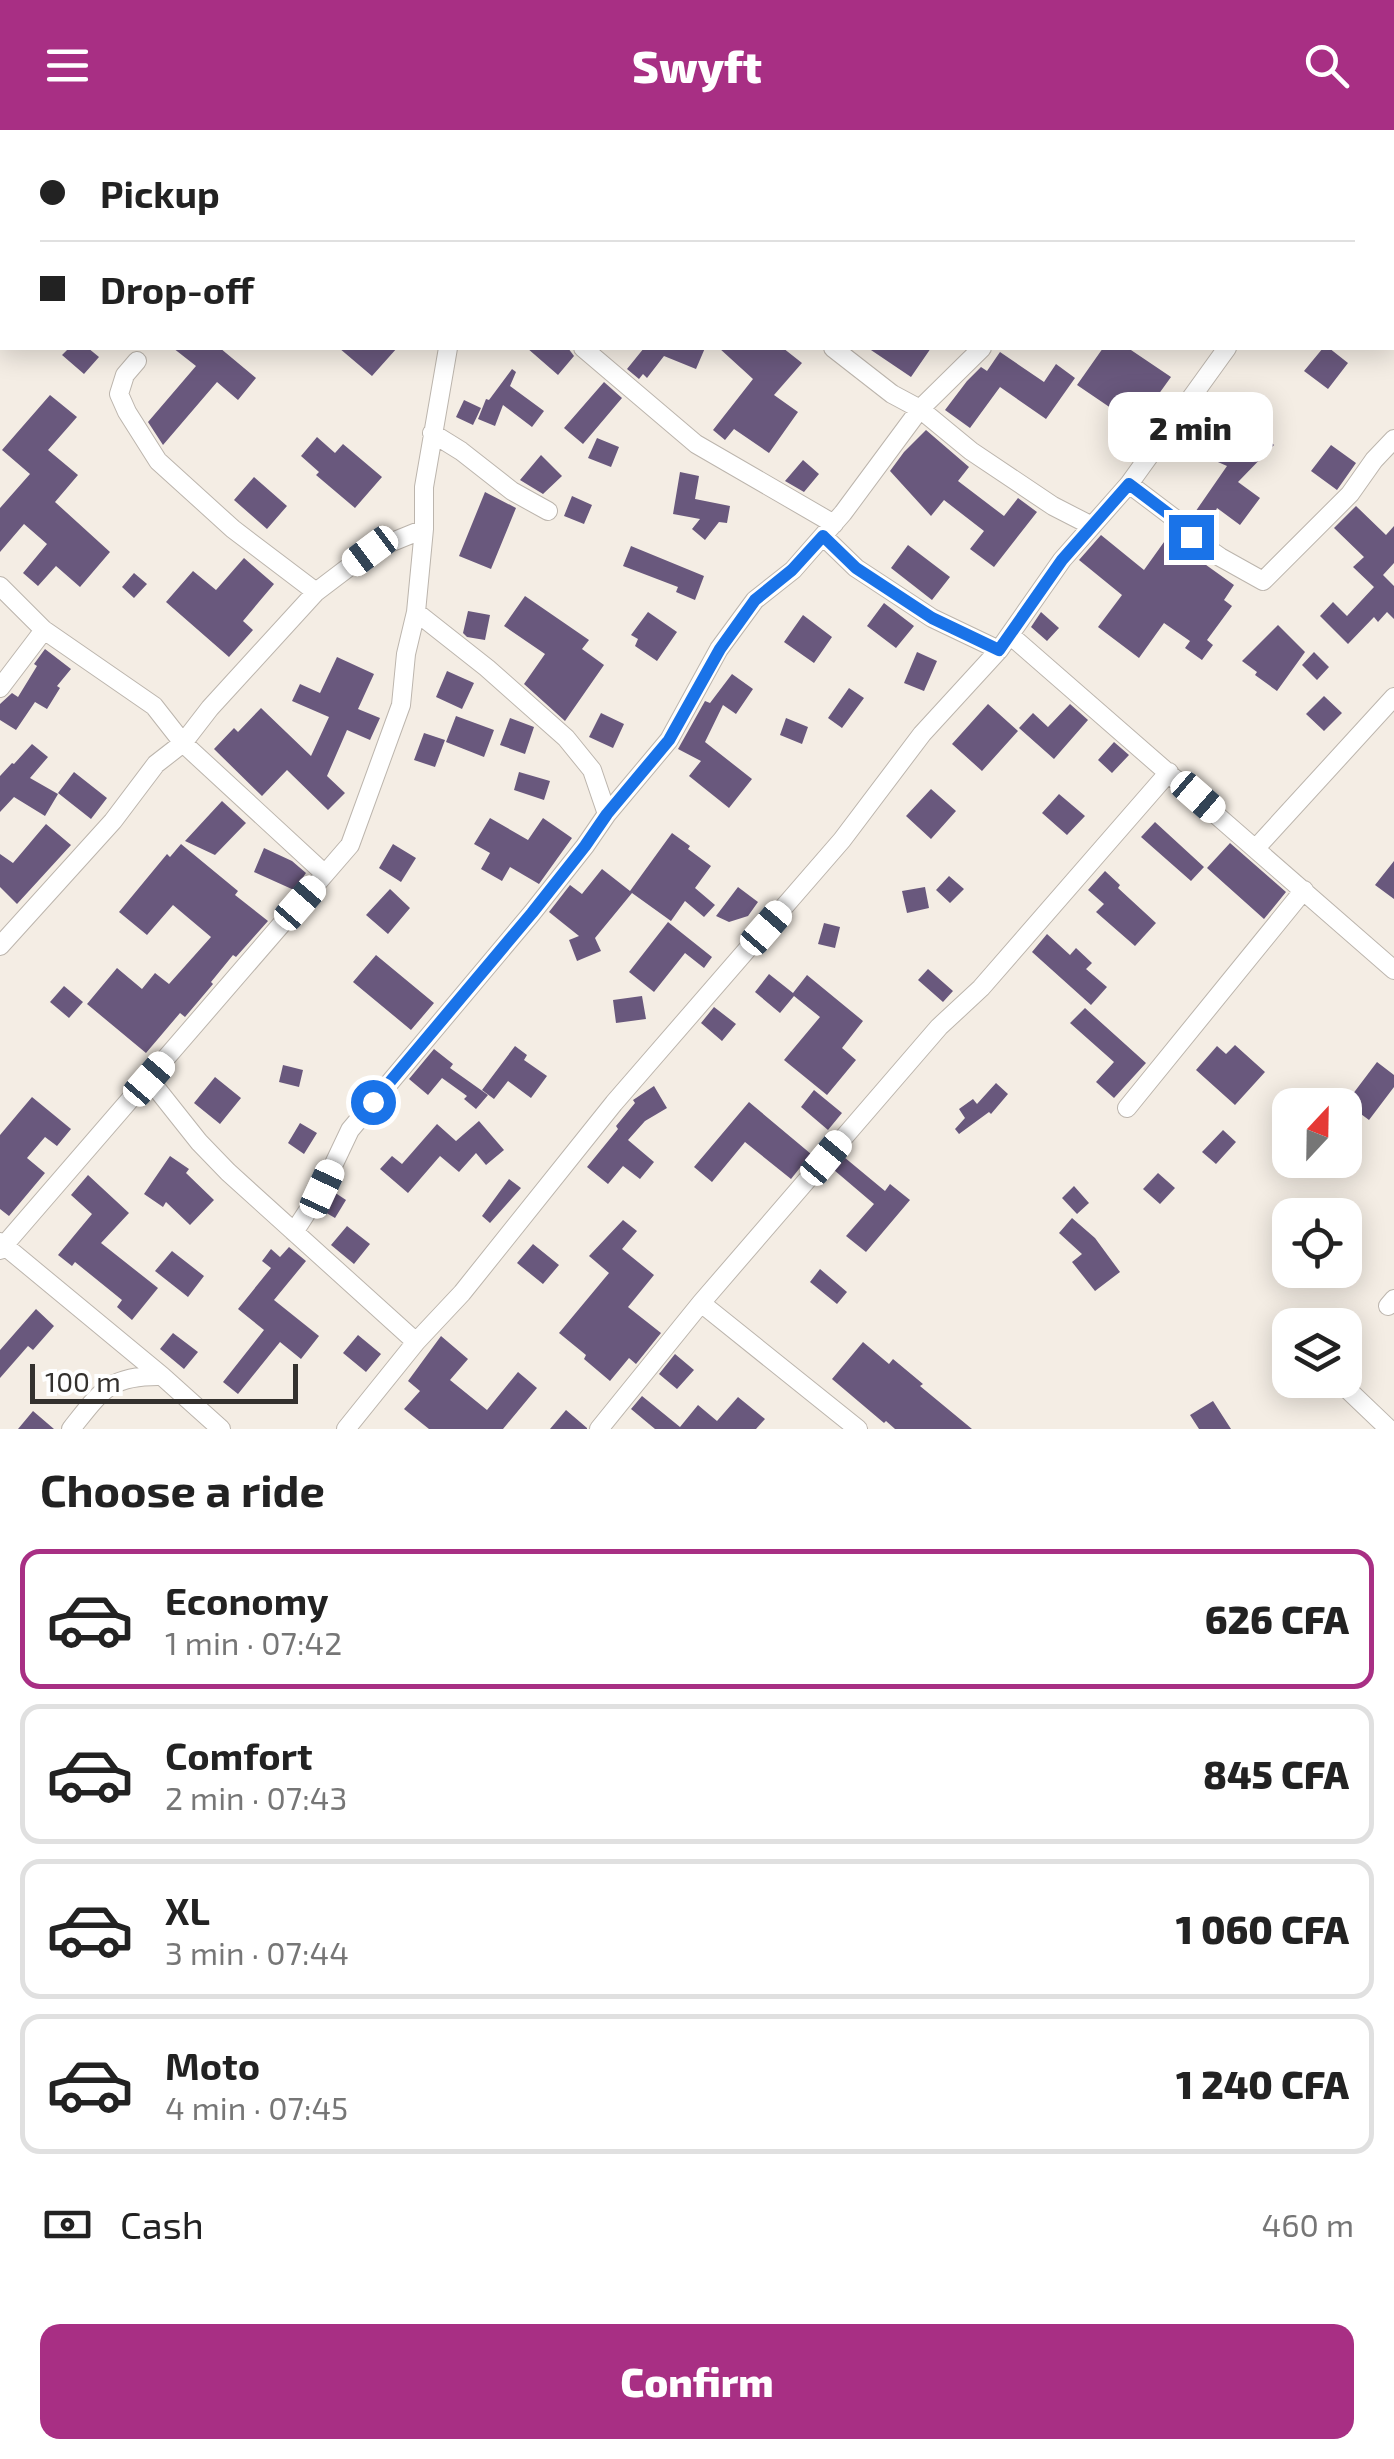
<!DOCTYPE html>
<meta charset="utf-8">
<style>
body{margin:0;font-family:"Exo 2",sans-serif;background:#f2f2f2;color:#222;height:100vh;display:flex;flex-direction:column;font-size:38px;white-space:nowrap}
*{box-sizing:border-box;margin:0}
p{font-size:32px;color:#767676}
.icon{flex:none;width:55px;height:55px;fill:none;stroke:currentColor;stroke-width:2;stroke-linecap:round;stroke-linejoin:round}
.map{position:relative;height:1299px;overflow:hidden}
.panel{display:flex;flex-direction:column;background:#fff;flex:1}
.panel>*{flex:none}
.guide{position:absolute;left:0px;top:0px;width:1395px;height:220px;box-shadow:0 5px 25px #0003;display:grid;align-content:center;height:220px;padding:0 40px;background:#fff}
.needle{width:65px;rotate:22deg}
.buttons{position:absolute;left:1272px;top:958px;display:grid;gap:20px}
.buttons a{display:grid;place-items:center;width:90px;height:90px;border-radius:20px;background:#fff;box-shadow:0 5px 25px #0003;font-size:50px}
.scale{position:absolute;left:30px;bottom:25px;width:268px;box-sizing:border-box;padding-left:10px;border:5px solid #34312e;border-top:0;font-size:28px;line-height:35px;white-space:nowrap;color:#34312e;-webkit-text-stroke:8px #fff;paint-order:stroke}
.end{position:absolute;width:45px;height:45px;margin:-22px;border:12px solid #1a73e8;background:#fff;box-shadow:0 0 0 5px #fff}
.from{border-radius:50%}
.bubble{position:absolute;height:70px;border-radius:20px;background:#fff;box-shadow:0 5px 25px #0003;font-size:32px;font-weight:800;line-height:70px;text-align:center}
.car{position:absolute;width:30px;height:60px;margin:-30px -15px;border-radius:12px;box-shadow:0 0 8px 2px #0007;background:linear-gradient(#fff 24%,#345 0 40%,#fff 0 76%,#345 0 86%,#fff 0)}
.guide b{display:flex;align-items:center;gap:35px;height:95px;font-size:38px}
.guide b+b{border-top:2px solid #e0e0e0}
.guide i{width:25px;height:25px;background:#222}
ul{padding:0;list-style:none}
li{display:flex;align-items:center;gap:30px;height:140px;margin:0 20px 15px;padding:0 20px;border:5px solid #e0e0e0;border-radius:20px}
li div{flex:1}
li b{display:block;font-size:38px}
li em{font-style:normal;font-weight:800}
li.current{border-color:#a82f84}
li>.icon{width:90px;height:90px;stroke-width:1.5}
h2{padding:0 40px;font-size:45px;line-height:120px}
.pay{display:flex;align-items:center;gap:25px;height:110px;padding:0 40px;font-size:38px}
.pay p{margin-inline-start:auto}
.cta{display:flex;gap:20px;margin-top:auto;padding:20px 40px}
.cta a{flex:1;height:115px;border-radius:20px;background:#a82f84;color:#fff;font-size:40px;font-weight:800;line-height:115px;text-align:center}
header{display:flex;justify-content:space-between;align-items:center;height:130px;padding:0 40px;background:#a82f84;color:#fff;font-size:45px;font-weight:800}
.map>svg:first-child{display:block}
.building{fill:#69587d}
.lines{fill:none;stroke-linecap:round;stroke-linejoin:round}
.street-casing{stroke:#bcb5ad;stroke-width:20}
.street{stroke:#fff;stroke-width:18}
.route{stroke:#1a73e8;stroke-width:12}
</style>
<header><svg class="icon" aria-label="menu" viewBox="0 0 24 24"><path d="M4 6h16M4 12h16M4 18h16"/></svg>Swyft<svg class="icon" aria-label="search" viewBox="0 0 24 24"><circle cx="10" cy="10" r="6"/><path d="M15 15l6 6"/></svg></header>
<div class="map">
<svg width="1394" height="1299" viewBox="0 0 1394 1299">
<rect width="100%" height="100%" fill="#f4ede4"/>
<!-- building -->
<path class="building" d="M69,218H88L99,227L84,244L62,225Z
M173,218H220L256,248L238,270L217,252L163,315L148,292L196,236Z
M339,218H397L372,246Z
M527,218H568L574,226L558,245Z
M644,218H705L696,239L664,226L647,248L643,244L639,249L627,239Z
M719,218H783L802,233L774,265L798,282L769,323L734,299L725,310L713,300L753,249Z
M868,218H931L911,247Z
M1103,218H1128L1171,247L1153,272L1146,268L1130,291L1077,255Z
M1323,218H1329L1348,233L1328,259L1304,241Z
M1000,222L1044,252L1056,234L1075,248L1046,289L1000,257L970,298L945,280L967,251L981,237L987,241Z
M512,239L516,242L510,256L544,281L532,297L503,275L495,296L478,289L486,269L489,270Z
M604,252L622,268L583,314L564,298Z
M50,265L77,287L48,320L78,345L55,372L110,422L80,457L56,436L38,456L23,443L47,414L24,394L0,422V378L30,344L2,320Z
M1219,269L1249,291L1274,315L1238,352L1260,368L1240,395L1217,378L1210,395L1191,388L1227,336L1193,321L1208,288L1205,286Z
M464,270L481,278L473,295L456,287Z
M926,300L969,337L958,351L1004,386L1018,368L1037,382L994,437L970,419L984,401L944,370L931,386L890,341L904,322Z
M317,307L335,323L343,314L382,347L355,378L316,345L319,342L301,326Z
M597,308L619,317L611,337L588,328Z
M1331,315L1356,333L1337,360L1311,341Z
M541,325L562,346L543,364L520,350Z
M803,330L819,344L804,362L785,351Z
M680,342L699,346L695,369L730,376L727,393L719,392L705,410L692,399L700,389L673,384Z
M254,347L287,376L267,399L234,370Z
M485,362L516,378L491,439L459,426Z
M572,366L592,375L584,394L564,386Z
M1356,376L1386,405L1394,396V433L1383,445L1394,456V489L1387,482L1378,492L1374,487L1348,514L1320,486L1333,472L1347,486L1374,457L1353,437L1364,427L1334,398Z
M1101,405L1144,440L1169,405L1188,422L1234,455L1224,470L1232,476L1207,510L1213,515L1202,530L1185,518L1190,511L1164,493L1139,528L1098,497L1122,465L1079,430Z
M908,415L950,447L932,470L891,438Z
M631,416L704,446L695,470L676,462L678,457L623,436Z
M244,428L274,454L243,491L253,500L229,527L166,472L193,441L216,460Z
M134,443L147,454L134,468L122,457Z
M525,466L589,510L582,519L604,535L565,591L524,554L545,524L504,496Z
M884,473L914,496L896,518L867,496Z
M468,481L490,485L485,510L467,507L463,503Z
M648,482L677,502L657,531L635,516L638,509L631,505Z
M1041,482L1059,498L1047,511L1031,497Z
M803,485L832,507L814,533L784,512Z
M1278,495L1305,522L1277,561L1255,545L1257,542L1242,531Z
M45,519L71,539L57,556L60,558L47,579L35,572L16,600L0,590V574L12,563L18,567L37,536L34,534Z
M917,522L937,531L924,561L904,553Z
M1314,522L1329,537L1317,550L1302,535Z
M337,527L374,544L358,579L380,588L370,610L347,600L327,646L345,663L328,680L287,640L262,666L214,619L234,598L238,602L261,578L311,626L329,587L292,571L300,554L320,563Z
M447,541L474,553L462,579L436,567Z
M732,544L753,559L736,584L723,575L705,612L752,649L729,678L689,646L701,631L678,619L705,571L710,573Z
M849,558L864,568L842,598L828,588Z
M1324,566L1342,583L1324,601L1306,584Z
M988,574L1018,601L982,641L952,614Z
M1070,574L1088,590L1054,629L1019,598L1033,583L1048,597Z
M601,583L624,594L613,618L589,607Z
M456,586L494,600L484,627L446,612Z
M510,588L534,597L525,624L500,615Z
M786,588L808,597L802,614L780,605Z
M424,603L445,610L435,637L414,630Z
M1114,612L1129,625L1112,643L1098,630Z
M32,614L48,627L30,648L58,664L45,686L14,667L0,682V646L12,633L14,634Z
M74,642L107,668L91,689L58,663Z
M519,642L550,651L544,670L514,660Z
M931,659L956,681L931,709L906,686Z
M1059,664L1085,686L1067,705L1042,683Z
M222,671L246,693L215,725L185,711Z
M490,688L528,710L543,688L572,708L539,754L510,737L502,751L481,739L490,723L474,714Z
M1155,692L1204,737L1191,751L1141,707Z
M46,694L71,715L17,774L0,757V724L13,733Z
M672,703L690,716L688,719L711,736L695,758L715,775L704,787L685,771L671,791L632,763L595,808L601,821L577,831L569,810L579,806L549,782L570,755L582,764L602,739L630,761Z
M1230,713L1286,762L1264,789L1207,738Z
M181,714L238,761L235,765L268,791L236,827L233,825L211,852L213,854L185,887L180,883L146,923L87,874L117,838L142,859L155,843L169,854L211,807L173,775L147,805L119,782L167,724L170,727Z
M393,714L416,728L401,752L379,738Z
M264,718L292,731L306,743L294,760L254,742Z
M1394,731V769L1375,755Z
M1105,741L1120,755L1118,758L1156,793L1135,816L1096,782L1104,774L1088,760Z
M949,746L964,759L950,773L936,760Z
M738,757L758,772L748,786L729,792L716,786Z
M925,757L929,778L907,783L902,761Z
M390,759L410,778L388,804L366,785Z
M668,792L712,827L704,838L685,823L654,862L629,842Z
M824,793L840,797L835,818L818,814Z
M1047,804L1070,825L1076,818L1092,833L1086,839L1107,857L1091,875L1032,822Z
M376,825L434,873L411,900L353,852Z
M928,839L953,861L943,872L918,850Z
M769,844L793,863L807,845L863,891L842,918L856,930L827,965L784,930L820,887L794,866L780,883L755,862Z
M64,856L83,872L69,888L50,872Z
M642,866L646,889L616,893L613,870Z
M714,877L736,894L722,911L701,893Z
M1085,878L1146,933L1114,968L1096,952L1114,932L1070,893Z
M1235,915L1265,942L1235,975L1196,940L1217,916L1226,924Z
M515,916L527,925L524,930L547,946L531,968L508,951L494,969L482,960Z
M434,919L453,934L450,938L488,965L476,979L464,969L467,966L442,948L428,965L409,949Z
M1377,932L1394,945V957L1369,990L1346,973Z
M283,935L303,940L299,957L279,952Z
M215,947L241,968L220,994L194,973Z
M996,953L1008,964L991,984L989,982L959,1004L955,999L965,988L959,979L973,969L977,974Z
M654,956L667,978L645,991L628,1010L654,1032L640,1049L623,1036L608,1054L587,1037L618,999L616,996L635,973L633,970Z
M814,960L842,983L828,1000L801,977Z
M32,967L71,999L57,1016L45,1007L27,1028L45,1043L9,1086L0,1079V1005Z
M749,972L811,1024L791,1049L745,1012L712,1052L694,1037Z
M479,991L504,1020L486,1035L476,1023L459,1042L440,1026L408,1063L380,1039L392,1026L402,1034L437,994L456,1011Z
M300,993L317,1003L304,1024L288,1013Z
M1223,1000L1236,1012L1216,1034L1202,1022Z
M170,1026L189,1039L186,1043L214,1070L190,1095L166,1072L163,1077L144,1064Z
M844,1027L885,1061L890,1054L910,1070L866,1122L846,1106L874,1074L834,1040Z
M1158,1043L1175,1058L1160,1074L1143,1059Z
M88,1045L129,1083L101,1113L158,1158L132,1190L117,1177L122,1170L75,1132L72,1136L58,1125L92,1084L71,1065Z
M509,1049L521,1058L490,1093L482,1086Z
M1074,1056L1089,1073L1077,1084L1062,1068Z
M334,1062L346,1070L335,1088L323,1081Z
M1072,1088L1095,1108L1120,1142L1095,1161L1072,1132L1082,1124L1059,1103Z
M623,1090L637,1101L622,1119L654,1145L628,1177L661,1203L636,1234L629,1228L610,1251L584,1229L586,1225L559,1203L609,1143L589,1126Z
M347,1096L370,1114L354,1134L331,1115Z
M533,1114L559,1135L543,1154L517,1133Z
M289,1117L306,1131L274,1170L319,1206L301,1229L280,1212L238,1264L223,1252L264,1200L238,1179L271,1138L262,1131L271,1119L280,1127Z
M172,1121L204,1146L188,1167L155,1141Z
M820,1139L847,1162L837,1174L810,1152Z
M36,1179L54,1196L33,1220L28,1216L0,1248V1220Z
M173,1203L198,1222L184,1239L160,1219Z
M358,1205L381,1224L366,1242L343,1223Z
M441,1206L468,1229L450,1250L487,1280L518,1242L537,1258L503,1299H429L404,1279L420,1261L408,1251Z
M863,1212L889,1234L893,1229L923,1254L920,1256L972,1299H895L886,1291L884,1293L832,1249Z
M675,1224L694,1240L677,1259L659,1244Z
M642,1266L680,1297L698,1275L717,1291L738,1267L765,1289L756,1299H655L631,1279Z
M1213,1271L1231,1299H1199L1190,1285Z
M566,1280L587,1298V1299H550Z
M33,1281L54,1299H18Z"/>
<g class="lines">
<defs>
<path id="street" d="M317,0L320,2
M619,0L621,2
M692,0L701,2
M168,2L170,0
M482,2V0
M556,2L561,0
M904,2L905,0
M1118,2L1119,0
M1392,5L1394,3
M583,218L696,314L834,394
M833,218L892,264L920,279L971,321L1053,376L1092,396
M137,231L125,245L119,264L127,282L158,331L233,399L316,462
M432,303L461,321L512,361L548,381
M1129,354L1174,388L1191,407L1220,427L1263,451L1350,364L1374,330L1394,309
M823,406L856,438L932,488L999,520
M0,456L44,500L154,576L183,613L325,744
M416,482L487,538L566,608L592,640L607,684
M1010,505L1394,840
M0,558L44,500
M1256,718L1394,567
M0,816L113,691L156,634L183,613L210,578L316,462L370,421L424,399
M149,949L199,1012L228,1042L416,1212L346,1299
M1127,978L1304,760
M294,1102L322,1059L350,1000L532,783L585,716L607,684L669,610L719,519L755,470L793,440L843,383L920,279L982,218
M0,1112L162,1246L221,1299
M0,1120L350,715L401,575L406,524L416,482L424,399V357L448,218
M701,1173L858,1299
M1388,1176L1394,1169
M416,1212L462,1163L614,973L842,710L922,604L999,520L1062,430L1129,354L1227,218
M1345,1257L1389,1299
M71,1299C102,1260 110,1245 162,1246
M599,1299L701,1173L939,897L981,858L1169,642"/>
</defs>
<!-- street casing -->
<use href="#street" class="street-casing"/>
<!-- street -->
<use href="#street" class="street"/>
</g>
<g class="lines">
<!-- route -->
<path class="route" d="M373,972L532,783L585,716L607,684L669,610L720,519L755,470L792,440L823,406L856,438L932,488L999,520L1062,430L1129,354L1174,388L1191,407"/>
</g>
</svg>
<div class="buttons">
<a><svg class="needle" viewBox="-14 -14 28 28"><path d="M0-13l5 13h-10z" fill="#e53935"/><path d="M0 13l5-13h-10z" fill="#767676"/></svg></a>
<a><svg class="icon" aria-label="locate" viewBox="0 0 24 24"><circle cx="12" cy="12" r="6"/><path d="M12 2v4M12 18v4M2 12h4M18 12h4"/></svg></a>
<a><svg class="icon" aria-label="layers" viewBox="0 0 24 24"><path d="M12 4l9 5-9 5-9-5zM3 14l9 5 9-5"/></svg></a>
</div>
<div class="scale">100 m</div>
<i class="end from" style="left:373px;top:972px"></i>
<i class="end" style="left:1191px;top:407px"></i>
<div class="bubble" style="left:1108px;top:262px;width:165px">2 min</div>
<i class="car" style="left:370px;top:421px;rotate:233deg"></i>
<i class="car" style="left:1198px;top:667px;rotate:131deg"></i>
<i class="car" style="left:300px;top:773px;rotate:41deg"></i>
<i class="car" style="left:766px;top:798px;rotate:41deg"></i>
<i class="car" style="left:149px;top:949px;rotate:41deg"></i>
<i class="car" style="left:826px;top:1028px;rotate:40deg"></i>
<i class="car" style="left:322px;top:1059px;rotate:25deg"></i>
<div class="guide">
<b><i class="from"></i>Pickup</b>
<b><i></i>Drop-off</b>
</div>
</div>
<section class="panel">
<h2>Choose a ride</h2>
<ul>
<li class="current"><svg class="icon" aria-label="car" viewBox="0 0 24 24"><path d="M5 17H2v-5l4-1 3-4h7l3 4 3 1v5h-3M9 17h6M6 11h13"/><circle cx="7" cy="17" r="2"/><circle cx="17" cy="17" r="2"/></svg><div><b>Economy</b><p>1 min · 07:42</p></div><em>626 CFA</em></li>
<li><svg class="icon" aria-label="car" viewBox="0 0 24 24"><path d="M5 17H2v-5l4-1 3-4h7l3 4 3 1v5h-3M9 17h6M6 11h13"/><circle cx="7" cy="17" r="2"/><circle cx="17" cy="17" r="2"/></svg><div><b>Comfort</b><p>2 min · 07:43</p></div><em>845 CFA</em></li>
<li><svg class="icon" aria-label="car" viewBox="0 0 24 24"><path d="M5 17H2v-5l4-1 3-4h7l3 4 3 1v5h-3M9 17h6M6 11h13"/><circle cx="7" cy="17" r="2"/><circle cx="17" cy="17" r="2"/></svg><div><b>XL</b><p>3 min · 07:44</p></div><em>1 060 CFA</em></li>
<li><svg class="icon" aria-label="car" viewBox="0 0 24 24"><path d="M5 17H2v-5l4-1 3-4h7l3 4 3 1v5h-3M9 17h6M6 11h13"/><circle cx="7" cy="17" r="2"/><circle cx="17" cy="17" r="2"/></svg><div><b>Moto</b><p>4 min · 07:45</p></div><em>1 240 CFA</em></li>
</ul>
<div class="pay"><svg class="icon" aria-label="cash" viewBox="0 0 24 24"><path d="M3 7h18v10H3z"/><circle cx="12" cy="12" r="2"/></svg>Cash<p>460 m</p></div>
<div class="cta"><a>Confirm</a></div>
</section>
